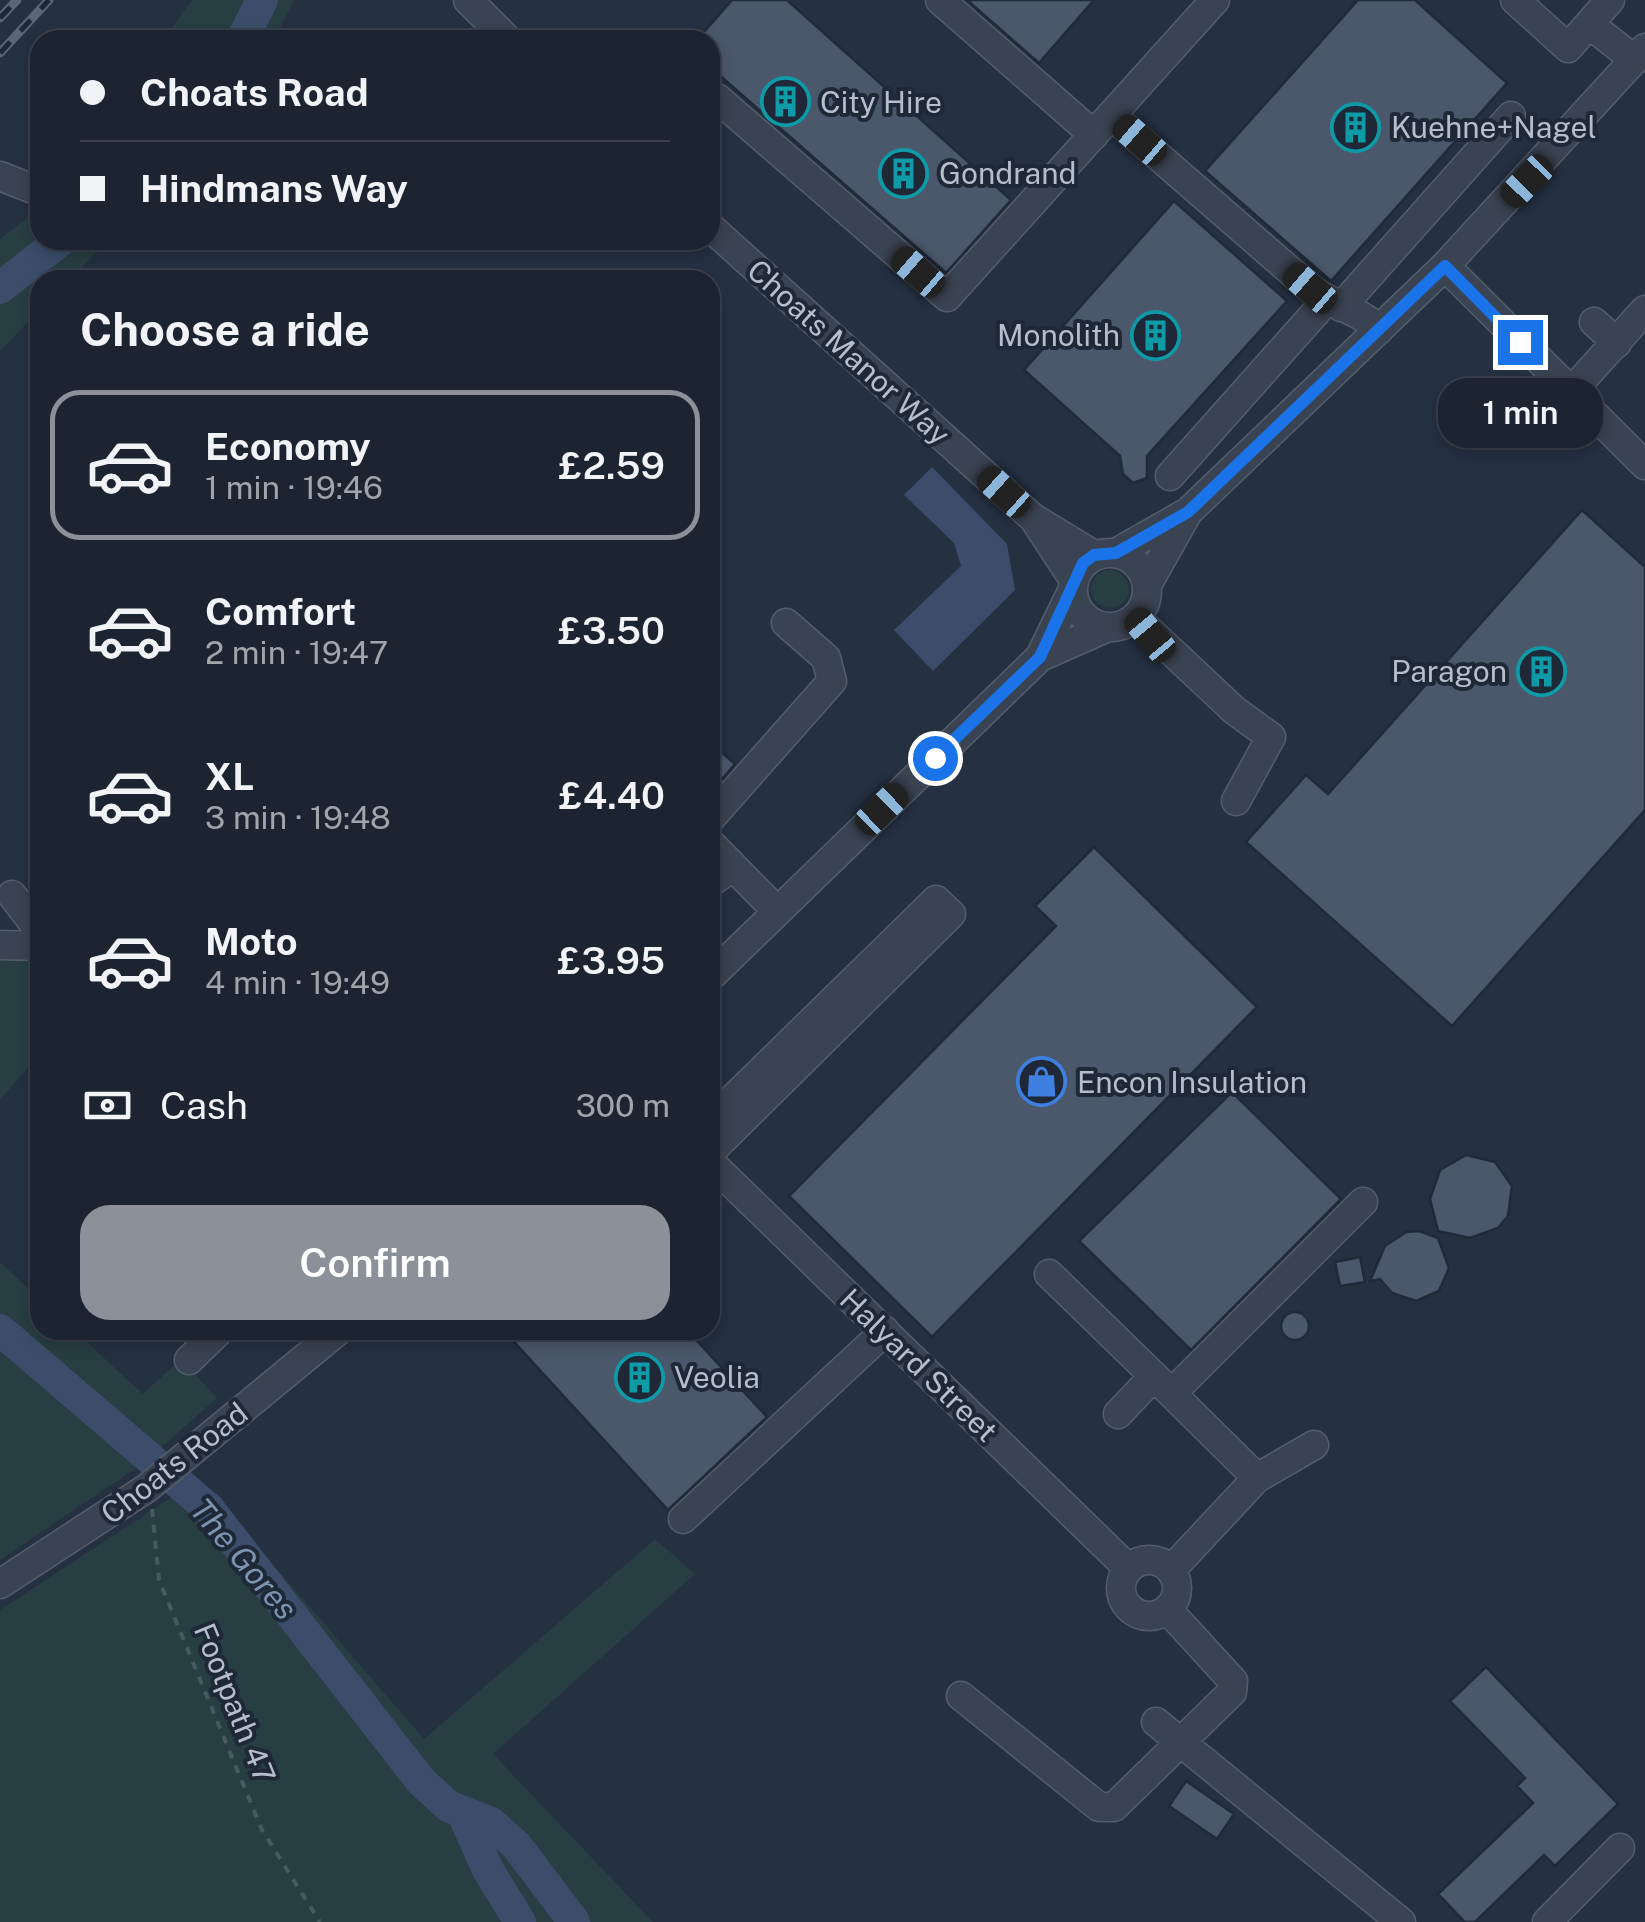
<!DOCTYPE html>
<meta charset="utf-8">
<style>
body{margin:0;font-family:"Public Sans",sans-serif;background:#252c39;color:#f1f3f6;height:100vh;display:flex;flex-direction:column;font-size:38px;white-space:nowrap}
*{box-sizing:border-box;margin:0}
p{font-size:32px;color:#a0a4ab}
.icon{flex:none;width:55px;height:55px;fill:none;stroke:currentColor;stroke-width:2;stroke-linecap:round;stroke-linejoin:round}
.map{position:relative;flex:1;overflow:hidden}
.details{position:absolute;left:30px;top:270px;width:690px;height:1070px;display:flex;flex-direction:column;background:#1c2431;border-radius:30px;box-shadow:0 5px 15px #0003,0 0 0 2px #3a414d}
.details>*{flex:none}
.guide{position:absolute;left:30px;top:30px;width:690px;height:220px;border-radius:30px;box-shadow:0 5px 15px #0003,0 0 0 2px #3a414d;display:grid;align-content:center;height:220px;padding:0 50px;background:#1c2431}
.end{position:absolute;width:45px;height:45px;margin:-22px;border:12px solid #1a73e8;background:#fff;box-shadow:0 0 0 5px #fff}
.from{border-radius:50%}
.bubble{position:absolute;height:70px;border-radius:30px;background:#1c2431;box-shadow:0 5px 15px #0003,0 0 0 2px #3a414d;font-size:32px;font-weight:600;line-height:70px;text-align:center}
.car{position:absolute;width:30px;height:60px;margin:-30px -15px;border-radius:12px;box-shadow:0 0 8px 2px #0007;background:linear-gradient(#222 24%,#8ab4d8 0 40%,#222 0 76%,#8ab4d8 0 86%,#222 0)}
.guide b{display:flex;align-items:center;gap:35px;height:95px;font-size:38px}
.guide b+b{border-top:2px solid #3a414d}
.guide i{width:25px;height:25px;background:#f1f3f6}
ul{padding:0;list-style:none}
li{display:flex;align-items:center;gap:30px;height:150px;margin:0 20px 15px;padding:0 30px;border:5px solid transparent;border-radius:30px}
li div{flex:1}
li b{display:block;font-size:38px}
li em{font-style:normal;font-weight:600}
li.selected{border-color:#8c9099}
li>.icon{width:90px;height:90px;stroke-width:1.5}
h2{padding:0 50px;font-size:45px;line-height:120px}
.pay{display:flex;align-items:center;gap:25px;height:110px;padding:0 50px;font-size:38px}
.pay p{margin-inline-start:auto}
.button{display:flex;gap:20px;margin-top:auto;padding:20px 50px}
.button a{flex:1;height:115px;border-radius:30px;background:#8c9099;color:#fff;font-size:40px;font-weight:600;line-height:115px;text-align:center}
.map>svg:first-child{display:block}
.green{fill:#273e42}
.water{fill:#3b4d6a}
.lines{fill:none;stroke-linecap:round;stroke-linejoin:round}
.river{stroke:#3b4d6a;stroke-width:32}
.building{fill:#4b576a;stroke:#202a38;stroke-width:2.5}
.minor-casing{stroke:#545e6b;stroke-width:31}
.path{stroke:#465b5f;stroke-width:4;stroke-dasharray:8 8;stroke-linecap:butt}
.minor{stroke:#3a4351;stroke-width:28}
.rail-casing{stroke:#5c6678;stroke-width:9}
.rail{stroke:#1e2836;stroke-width:5;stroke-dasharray:15;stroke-linecap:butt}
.route{stroke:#1a73e8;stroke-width:12}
.labels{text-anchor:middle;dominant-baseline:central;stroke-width:8;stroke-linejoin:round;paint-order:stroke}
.poi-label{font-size:30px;fill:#b6becb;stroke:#1e2836;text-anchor:start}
.street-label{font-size:30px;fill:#b6becb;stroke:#1e2836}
.water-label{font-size:32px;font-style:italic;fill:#7d93b2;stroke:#1e2836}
</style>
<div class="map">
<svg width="1645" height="1922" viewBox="0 0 1645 1922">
<rect width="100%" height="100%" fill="#253041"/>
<!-- green -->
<path class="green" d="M192,0H294L274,40H163Z
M40,194V240H109L69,280H40V310L0,351V239L27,218Z
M1091 589a19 19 0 1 1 38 0a19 19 0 1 1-38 0Z
M0,929L40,959V1054L0,1100Z
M0,1262L40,1299V1330H74L143,1394L181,1359L217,1398L144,1463L0,1560Z
M199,1479L424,1739L655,1539L695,1574L493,1754L653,1922H0V1610Z"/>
<!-- water -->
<path class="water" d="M932,467L1007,544L1015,590L933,671L894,630L961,566L954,543L904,495Z"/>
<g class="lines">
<!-- river -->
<path class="river" d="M242,40L262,0
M0,288L61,240
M0,1330L209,1509L421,1781L448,1806L491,1823L516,1845L574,1922
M462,1812L488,1870L520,1922"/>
</g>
<!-- building -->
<path class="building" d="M732,0H787L1011,200L946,273L710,67V40H697Z
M967,0H1094L1039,63Z
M1358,0H1415L1507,83L1331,281L1205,171Z
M1174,201L1287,301L1147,456V478L1133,483L1123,474L1120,456L1024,370Z
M1582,510L1645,567V810L1452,1026L1246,842L1306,775L1328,794Z
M719,750L735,764L710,793V760Z
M1094,847L1257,1007L932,1337L789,1196L1056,926L1035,906Z
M1232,1092L1341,1199L1191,1350L1079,1241Z
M1466,1155L1495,1162L1512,1186L1508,1216L1498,1228L1470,1238L1438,1231L1430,1199L1440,1170Z
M1419,1231L1438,1238L1449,1268L1439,1291L1416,1301L1392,1293L1380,1279L1370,1281L1385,1246L1406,1232Z
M1360,1257L1365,1282L1340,1286L1335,1262Z
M1281 1326a14 14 0 1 1 28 0a14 14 0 1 1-28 0Z
M503,1330H687L767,1417L668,1510Z
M1486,1667L1618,1804L1555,1866L1544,1855L1475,1922H1465L1438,1894L1533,1803L1517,1786L1525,1778L1450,1701Z
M1186,1781L1234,1814L1217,1839L1169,1806Z"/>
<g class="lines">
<defs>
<path id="minor" d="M468,0L508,40
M940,0L1094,135
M1515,0L1568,48L1610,0
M1589,24L1635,60
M717,98L947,297L1215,0
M1111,115L1310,288C1332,306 1359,309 1379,330
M0,176L38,191
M710,227L1033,518L1094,555
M1445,266L1645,465
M1341,307L1511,116
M1594,322L1617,343
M1571,392L1645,310
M1170,476L1326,301
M1034,519L1074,580
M1073 590a37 37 0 1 1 74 0a37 37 0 1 1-74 0Z
M1116,553L1186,513
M1147,585L1188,512L1445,266L1645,48
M1135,617L1234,710L1271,737L1236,801
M1040,657L1073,589
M710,819L832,681L826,658L786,623
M710,843L777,911
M710,883L731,868
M12,895L38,929
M0,945L39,946
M710,977L1040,657L1108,627
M710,1121L936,900L951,914L710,1152
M710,1162L1128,1568
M1049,1274L1154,1376
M189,1360L220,1330
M1172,1393L1363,1202
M1118,1414L1154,1376L1257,1478
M683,1519L885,1331
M1121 1588a28 28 0 1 1 56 0a28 28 0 1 1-56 0Z
M1171,1570L1257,1478L1314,1445
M0,1584L147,1488L339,1330
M961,1696L1099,1807H1114L1232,1692L1233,1681L1167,1609
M1156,1722L1401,1922
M1547,1922L1620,1848"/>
</defs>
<!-- minor casing -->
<use href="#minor" class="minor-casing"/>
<!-- path -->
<path class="path" d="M152,1509L159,1580L262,1830L320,1922"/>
<!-- minor -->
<use href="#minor" class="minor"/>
<defs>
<path id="rail" d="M0,18L17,0
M0,53L49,0"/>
</defs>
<!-- rail casing -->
<use href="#rail" class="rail-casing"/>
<!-- rail -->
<use href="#rail" class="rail"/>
</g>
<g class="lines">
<!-- route -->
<path class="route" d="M935,758L1040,657L1083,563L1094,555L1116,553L1188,512L1445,266L1520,342"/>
</g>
<!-- icons -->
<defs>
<symbol id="building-ring" viewBox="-11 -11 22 22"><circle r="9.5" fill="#1e2836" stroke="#0f9aa8" stroke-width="1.5"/><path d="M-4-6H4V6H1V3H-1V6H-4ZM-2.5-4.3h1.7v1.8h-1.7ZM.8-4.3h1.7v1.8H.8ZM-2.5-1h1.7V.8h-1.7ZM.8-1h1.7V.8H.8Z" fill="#0f9aa8"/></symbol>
<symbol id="shop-ring" viewBox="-11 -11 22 22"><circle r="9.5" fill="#1e2836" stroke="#3f7fe0" stroke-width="1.5"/><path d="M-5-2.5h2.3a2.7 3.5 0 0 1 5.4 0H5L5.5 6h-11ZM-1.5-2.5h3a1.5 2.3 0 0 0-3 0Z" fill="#3f7fe0"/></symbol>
</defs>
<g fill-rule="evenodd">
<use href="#building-ring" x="758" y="74" width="55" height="55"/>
<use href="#building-ring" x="1328" y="100" width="55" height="55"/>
<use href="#building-ring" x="876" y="146" width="55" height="55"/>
<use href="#building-ring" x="1128" y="308" width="55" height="55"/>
<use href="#building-ring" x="1514" y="644" width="55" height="55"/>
<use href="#shop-ring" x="1014" y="1054" width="55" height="55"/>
<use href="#building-ring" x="612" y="1350" width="55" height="55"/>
</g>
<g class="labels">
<!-- poi labels -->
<g class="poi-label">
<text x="820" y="102">City Hire</text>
<text x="1391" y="127">Kuehne+Nagel</text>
<text x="939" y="173">Gondrand</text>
<text x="1120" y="335" text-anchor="end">Monolith</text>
<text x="1507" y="671" text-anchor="end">Paragon</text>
<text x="1077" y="1082">Encon Insulation</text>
<text x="674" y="1377">Veolia</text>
</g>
<!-- street labels -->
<g class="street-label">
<text transform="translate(849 352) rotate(42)">Choats Manor Way</text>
<text transform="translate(919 1365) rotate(44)">Halyard Street</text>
<text transform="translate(174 1463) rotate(-38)">Choats Road</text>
<text transform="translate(235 1703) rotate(68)">Footpath 47</text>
</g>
<!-- water labels -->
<g class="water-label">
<text transform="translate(244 1559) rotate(50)">The Gores</text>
</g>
</g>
</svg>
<i class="end from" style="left:935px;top:758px"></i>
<i class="end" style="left:1520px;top:342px"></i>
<div class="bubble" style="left:1438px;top:378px;width:165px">1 min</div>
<i class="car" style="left:1140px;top:140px;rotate:311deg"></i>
<i class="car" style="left:1527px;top:181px;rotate:224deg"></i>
<i class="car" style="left:918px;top:272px;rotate:311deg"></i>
<i class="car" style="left:1310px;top:288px;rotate:311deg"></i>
<i class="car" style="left:1004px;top:492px;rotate:312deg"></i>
<i class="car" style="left:1150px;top:635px;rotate:320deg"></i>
<i class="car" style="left:882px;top:809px;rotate:46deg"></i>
<div class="guide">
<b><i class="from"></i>Choats Road</b>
<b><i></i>Hindmans Way</b>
</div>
<section class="details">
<h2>Choose a ride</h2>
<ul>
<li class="selected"><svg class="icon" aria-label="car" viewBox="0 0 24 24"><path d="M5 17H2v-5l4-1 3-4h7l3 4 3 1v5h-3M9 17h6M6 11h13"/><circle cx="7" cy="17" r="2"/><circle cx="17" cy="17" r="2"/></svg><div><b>Economy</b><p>1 min · 19:46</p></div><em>£2.59</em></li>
<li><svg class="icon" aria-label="car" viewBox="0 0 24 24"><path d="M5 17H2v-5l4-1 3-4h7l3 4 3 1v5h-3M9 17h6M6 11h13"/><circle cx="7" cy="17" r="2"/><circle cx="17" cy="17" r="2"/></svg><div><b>Comfort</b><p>2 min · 19:47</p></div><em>£3.50</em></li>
<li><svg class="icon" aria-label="car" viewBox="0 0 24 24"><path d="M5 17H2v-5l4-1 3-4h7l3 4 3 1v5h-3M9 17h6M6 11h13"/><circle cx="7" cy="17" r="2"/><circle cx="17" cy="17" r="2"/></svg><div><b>XL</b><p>3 min · 19:48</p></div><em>£4.40</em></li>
<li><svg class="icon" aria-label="car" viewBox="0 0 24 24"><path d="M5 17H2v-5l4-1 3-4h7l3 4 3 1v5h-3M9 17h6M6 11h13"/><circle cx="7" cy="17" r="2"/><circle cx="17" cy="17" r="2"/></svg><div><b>Moto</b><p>4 min · 19:49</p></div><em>£3.95</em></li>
</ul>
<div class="pay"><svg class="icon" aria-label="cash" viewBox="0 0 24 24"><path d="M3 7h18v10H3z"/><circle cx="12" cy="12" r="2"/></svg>Cash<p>300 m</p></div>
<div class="button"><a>Confirm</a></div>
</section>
</div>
